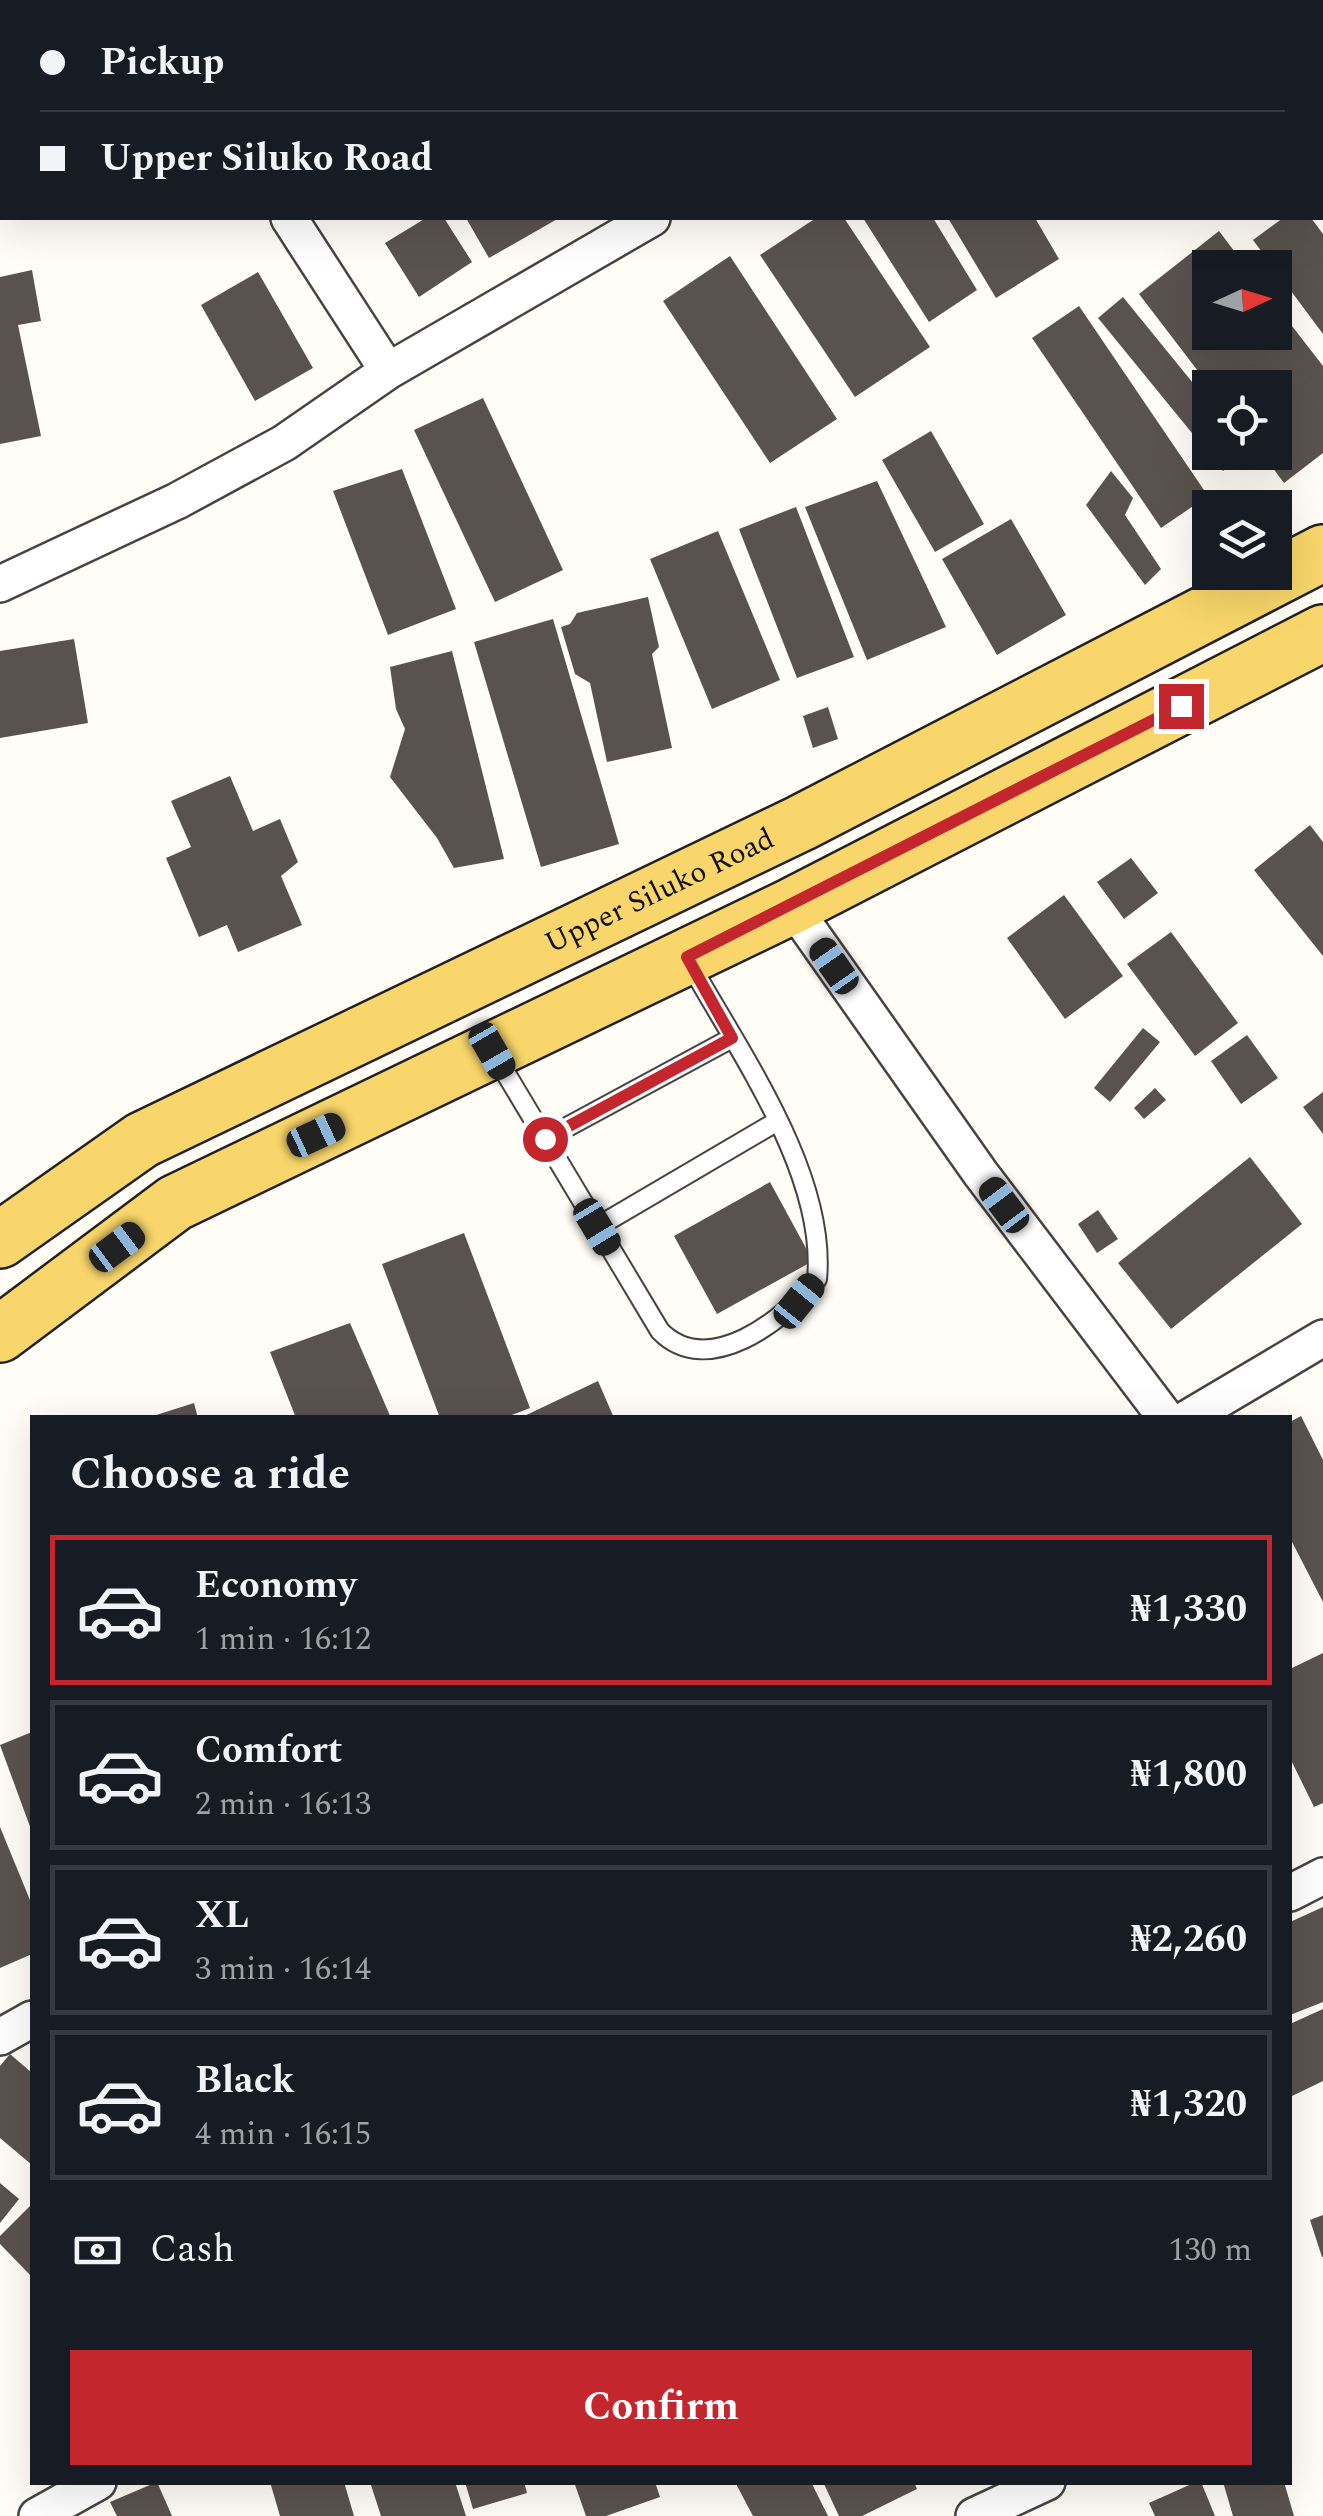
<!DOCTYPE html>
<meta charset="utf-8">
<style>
body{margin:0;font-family:Spectral,serif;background:#20242c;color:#f1f3f6;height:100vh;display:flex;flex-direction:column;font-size:38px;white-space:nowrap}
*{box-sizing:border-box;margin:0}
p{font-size:32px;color:#9ea1a6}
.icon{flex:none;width:55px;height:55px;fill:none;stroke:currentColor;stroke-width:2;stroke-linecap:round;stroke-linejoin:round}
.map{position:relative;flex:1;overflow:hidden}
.sheet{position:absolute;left:30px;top:1415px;width:1262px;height:1070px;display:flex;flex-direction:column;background:#171b24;border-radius:0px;box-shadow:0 10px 40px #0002}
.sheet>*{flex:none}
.top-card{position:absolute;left:0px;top:0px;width:1325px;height:220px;box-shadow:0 10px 40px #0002;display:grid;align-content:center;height:220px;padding:0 40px;background:#171b24}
.needle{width:65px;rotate:86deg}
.fabs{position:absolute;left:1192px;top:250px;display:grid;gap:20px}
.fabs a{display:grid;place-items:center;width:100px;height:100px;border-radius:0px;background:#171b24;box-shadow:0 10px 40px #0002;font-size:50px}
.end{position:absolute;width:45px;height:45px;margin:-22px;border:12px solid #c4262e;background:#fff;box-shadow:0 0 0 5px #fff}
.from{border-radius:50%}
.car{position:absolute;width:30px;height:60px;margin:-30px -15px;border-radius:12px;box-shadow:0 0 8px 2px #0007;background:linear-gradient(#222 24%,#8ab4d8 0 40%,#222 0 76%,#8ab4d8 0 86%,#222 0)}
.top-card b{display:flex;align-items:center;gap:35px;height:95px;font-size:38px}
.top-card b+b{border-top:2px solid #363941}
.top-card i{width:25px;height:25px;background:#f1f3f6}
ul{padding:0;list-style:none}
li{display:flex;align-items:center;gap:30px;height:150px;margin:0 20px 15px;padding:0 20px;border:5px solid #363941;border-radius:0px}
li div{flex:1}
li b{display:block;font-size:38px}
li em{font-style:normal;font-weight:700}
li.on{border-color:#c4262e}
li>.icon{width:90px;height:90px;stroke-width:1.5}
h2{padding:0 40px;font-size:45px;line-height:120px}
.pay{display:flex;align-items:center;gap:25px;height:110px;padding:0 40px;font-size:38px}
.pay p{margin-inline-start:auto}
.primary-button{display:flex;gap:20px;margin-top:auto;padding:20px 40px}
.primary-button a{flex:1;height:115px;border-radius:0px;background:#c4262e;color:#fff;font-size:40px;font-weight:700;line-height:115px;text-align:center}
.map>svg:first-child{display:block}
.building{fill:#5a524d}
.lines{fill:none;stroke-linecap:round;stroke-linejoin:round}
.lane-casing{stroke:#444;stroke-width:22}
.street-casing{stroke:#444;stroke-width:40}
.primary-casing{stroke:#222;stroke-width:60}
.lane{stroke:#fff;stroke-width:18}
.street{stroke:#fff;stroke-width:35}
.primary{stroke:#f9d66b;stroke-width:55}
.route{stroke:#c4262e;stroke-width:12}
.labels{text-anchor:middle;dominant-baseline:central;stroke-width:10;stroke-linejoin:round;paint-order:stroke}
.street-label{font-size:30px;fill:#111;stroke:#fff}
</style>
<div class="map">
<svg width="1323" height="2516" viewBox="0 0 1323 2516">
<rect width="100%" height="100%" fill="#fffdf5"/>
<!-- building -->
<path class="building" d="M426,218H444L472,262L419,297L385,243Z
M466,218H559L489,258Z
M816,218H844L930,347L855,397L760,255Z
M863,218H933L977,290L929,322Z
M948,218H1035L1059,259L996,298Z
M1283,218H1311L1323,234V334L1253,240Z
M1219,231L1247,268H1210V332H1275V304L1323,366V453L1284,483L1261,452H1275V388H1211L1139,294Z
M730,256L837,419L770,463L663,301Z
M32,270L41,321L18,325L41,436L0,444V277Z
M258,272L313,368L255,401L201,305Z
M1123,297L1210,404V452H1245L1223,471L1098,318Z
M1079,306L1208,496L1161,528L1032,338Z
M483,398L563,570L495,602L414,430Z
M931,431L984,524L935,552L882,460Z
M402,469L456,609L388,635L333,491Z
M1111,471L1133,498L1125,515L1161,569L1145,585L1086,505Z
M877,481L946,627L867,660L805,507Z
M796,507L854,657L797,678L739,529Z
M1011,519L1066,615L997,655L942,559Z
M718,531L780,680L712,709L650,559Z
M648,597L659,647L652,654L672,748L607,762L590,683L575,674L561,627L570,624L577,613Z
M553,619L619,844L541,867L474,642Z
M74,639L88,723L0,738V651Z
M452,651L504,859L454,868L437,838L390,777L405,729L396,709L390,667Z
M828,707L838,739L813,748L803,716Z
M230,776L253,831L280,819L298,862L281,876L302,925L238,952L227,925L199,937L166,858L191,847L171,801Z
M1310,825L1323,842V956L1254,870Z
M1131,858L1158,893L1124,919L1097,882Z
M1064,895L1123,976L1065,1019L1007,938Z
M1171,932L1238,1023L1195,1056L1127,964Z
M1143,1028L1160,1042L1110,1102L1094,1088Z
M1247,1035L1278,1078L1241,1104L1211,1061Z
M1155,1088L1166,1100L1144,1119L1134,1108Z
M1323,1092V1134L1303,1107Z
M1250,1157L1302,1224L1171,1329L1118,1263Z
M770,1182L813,1261L717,1314L674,1236Z
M1098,1210L1118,1239L1097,1253L1078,1224Z
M464,1233L530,1408L504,1418H440L382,1264Z
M350,1323L391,1418H296L270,1352Z
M598,1381L614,1418H520Z
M194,1403L198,1418H150V1417Z
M1301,1416L1323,1460V1602L1290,1538V1422Z
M1323,1653V1803L1314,1807L1290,1758V1669Z
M32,1732V1832L0,1745Z
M0,1827L32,1905V1954L0,1968Z
M1323,1907V2002L1290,2015V1922Z
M1323,2009V2081L1290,2097V2024Z
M10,2054L32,2073V2165L0,2138V2066Z
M0,2183L19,2199L0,2223Z
M32,2204V2277L0,2244V2236Z
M1323,2215V2257H1322L1310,2220Z
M157,2482L172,2516H117L110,2502Z
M270,2482H344L354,2516H280Z
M370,2482H455L466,2516H381Z
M465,2482H524L527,2493L473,2509Z
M574,2482H655L660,2497L606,2516H586Z
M735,2482H811L828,2516H753Z
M823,2482H914L917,2489L862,2516H839Z
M1196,2482H1201L1215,2516H1155L1149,2503Z
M1223,2482H1284L1294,2516H1233Z"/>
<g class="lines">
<defs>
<path id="lane" d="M496,1057L660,1331C708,1380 784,1320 817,1279C827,1174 739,1052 689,962
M545,1139L732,1038
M597,1227L776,1122"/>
<path id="street" d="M165,0L166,2
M728,0L730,2
M1049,2L1054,0
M289,218L388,371
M0,584L177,501L284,443L388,371L652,218
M792,906L981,1174L1166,1418
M1188,1418L1323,1338
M1290,1893L1323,1876
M0,2037L32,2019
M37,2516L98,2482
M974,2516L1047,2482"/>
<g id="primary">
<path id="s1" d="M0,1240L142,1140L801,823L1323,553"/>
<path d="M0,1334L175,1203L792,906L1323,633"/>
</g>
</defs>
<!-- lane casing -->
<use href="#lane" class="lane-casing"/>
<!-- street casing -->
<use href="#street" class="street-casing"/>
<!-- primary casing -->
<use href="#primary" class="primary-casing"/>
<!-- lane -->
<use href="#lane" class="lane"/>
<!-- street -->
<use href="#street" class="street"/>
<!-- primary -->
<use href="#primary" class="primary"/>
</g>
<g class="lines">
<!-- route -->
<path class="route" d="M545,1139L732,1038L687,957L1181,706"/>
</g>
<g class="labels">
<!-- street labels -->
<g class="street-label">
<text stroke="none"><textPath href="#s1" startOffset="748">Upper Siluko Road</textPath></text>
</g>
</g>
</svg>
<div class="fabs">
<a><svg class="needle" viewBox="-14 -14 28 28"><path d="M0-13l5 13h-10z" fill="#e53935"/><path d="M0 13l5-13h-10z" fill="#9ea1a6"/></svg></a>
<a><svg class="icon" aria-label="locate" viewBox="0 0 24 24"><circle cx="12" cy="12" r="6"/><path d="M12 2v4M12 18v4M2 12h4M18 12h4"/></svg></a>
<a><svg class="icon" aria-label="layers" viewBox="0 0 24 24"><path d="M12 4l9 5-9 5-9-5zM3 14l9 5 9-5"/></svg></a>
</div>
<i class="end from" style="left:545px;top:1139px"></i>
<i class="end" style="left:1181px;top:706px"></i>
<i class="car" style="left:834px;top:966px;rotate:325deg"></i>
<i class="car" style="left:492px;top:1051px;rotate:150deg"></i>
<i class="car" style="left:316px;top:1135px;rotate:65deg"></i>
<i class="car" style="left:1004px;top:1205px;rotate:323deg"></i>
<i class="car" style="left:597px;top:1227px;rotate:149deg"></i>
<i class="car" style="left:117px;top:1247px;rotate:53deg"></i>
<i class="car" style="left:799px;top:1301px;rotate:39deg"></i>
<div class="top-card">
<b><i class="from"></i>Pickup</b>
<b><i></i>Upper Siluko Road</b>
</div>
<section class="sheet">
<h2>Choose a ride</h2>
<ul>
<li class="on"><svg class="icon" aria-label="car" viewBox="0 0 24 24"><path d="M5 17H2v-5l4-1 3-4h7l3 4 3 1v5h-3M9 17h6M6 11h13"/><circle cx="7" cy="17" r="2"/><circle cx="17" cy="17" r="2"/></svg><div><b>Economy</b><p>1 min · 16:12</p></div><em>₦1,330</em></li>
<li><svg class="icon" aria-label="car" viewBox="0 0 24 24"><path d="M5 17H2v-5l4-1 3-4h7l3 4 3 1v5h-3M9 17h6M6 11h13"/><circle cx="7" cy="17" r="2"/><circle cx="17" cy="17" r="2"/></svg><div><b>Comfort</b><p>2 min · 16:13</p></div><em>₦1,800</em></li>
<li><svg class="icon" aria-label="car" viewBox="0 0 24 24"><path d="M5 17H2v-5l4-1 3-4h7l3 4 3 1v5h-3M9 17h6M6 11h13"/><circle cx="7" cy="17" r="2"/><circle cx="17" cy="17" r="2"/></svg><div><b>XL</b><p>3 min · 16:14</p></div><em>₦2,260</em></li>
<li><svg class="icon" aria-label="car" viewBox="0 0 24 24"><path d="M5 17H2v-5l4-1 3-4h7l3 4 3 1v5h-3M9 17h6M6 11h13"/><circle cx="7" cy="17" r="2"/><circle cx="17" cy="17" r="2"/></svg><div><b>Black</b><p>4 min · 16:15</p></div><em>₦1,320</em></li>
</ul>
<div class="pay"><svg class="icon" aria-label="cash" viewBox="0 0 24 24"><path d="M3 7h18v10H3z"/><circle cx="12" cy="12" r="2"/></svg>Cash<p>130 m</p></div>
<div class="primary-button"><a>Confirm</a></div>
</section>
</div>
